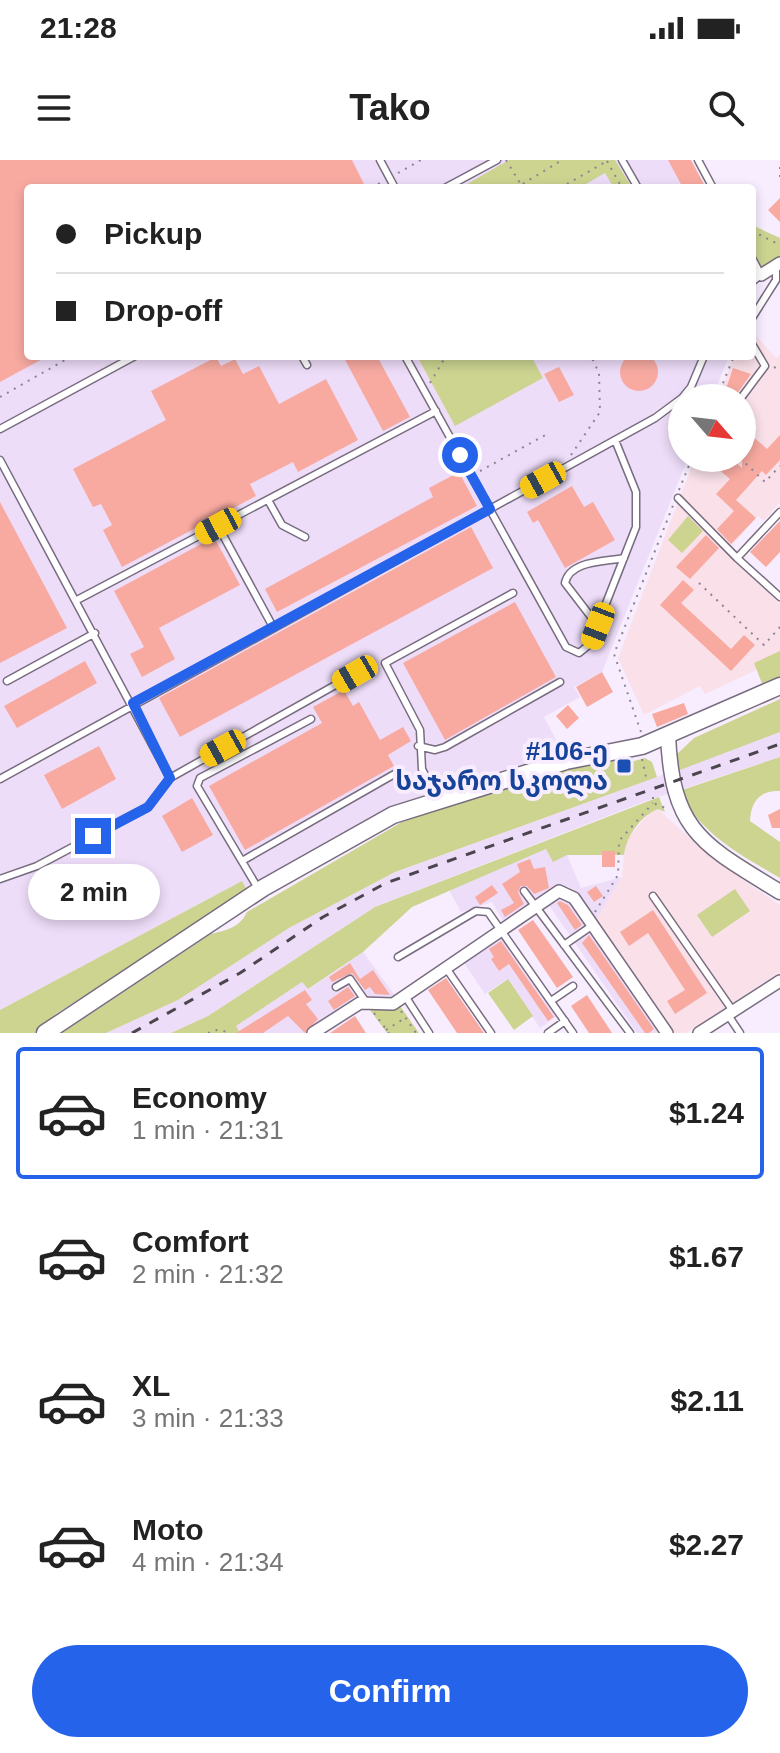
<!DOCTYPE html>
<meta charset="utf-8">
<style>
body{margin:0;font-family:Arial,"Noto Sans Georgian",sans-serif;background:#f2f2f2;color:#222;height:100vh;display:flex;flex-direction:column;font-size:30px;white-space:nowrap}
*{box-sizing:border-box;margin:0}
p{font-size:26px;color:#767676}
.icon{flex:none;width:44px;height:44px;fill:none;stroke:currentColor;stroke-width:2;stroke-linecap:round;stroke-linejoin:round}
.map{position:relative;height:873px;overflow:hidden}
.side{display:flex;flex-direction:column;background:#fff;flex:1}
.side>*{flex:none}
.hud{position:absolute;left:24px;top:24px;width:732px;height:176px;border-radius:8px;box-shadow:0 4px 12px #0003;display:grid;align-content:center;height:176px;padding:0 32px;background:#fff}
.needle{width:52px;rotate:118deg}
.buttons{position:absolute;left:668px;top:224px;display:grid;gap:16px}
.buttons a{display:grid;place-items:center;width:88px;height:88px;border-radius:50%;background:#fff;box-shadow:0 4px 12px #0003;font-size:40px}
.end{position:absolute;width:36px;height:36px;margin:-18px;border:10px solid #2563eb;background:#fff;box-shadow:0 0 0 4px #fff}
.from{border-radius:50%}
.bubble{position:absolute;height:56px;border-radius:28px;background:#fff;box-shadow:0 4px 12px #0003;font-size:26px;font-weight:700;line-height:56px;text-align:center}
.car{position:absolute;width:24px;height:48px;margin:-24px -12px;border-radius:10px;box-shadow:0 0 6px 2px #0007;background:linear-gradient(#f5c518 24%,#345 0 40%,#f5c518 0 76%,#345 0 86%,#f5c518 0)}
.hud b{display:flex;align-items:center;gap:28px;height:76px;font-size:30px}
.hud b+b{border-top:2px solid #e0e0e0}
.hud i{width:20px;height:20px;background:#222}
ul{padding:14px 0 0;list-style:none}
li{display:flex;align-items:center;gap:24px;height:132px;margin:0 16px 12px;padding:0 16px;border:4px solid transparent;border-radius:8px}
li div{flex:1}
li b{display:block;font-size:30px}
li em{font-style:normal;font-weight:700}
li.active{border-color:#2563eb}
li>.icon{width:72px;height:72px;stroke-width:1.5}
.cta{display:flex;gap:16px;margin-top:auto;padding:16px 32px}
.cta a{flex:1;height:92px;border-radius:48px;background:#2563eb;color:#fff;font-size:32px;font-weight:700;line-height:92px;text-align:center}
.status{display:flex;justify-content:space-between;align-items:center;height:56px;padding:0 40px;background:#fff;direction:ltr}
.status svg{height:22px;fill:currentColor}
header{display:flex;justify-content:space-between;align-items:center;height:104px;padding:0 32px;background:#fff;font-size:36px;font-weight:700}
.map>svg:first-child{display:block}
.built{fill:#eeddf9}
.education{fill:#f9e0e9}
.green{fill:#ccd490}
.building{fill:#f8aaa1}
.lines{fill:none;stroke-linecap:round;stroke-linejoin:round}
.service-casing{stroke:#786c7f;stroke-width:9}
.minor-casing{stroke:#786c7f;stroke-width:14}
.tertiary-casing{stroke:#786c7f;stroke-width:17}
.secondary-casing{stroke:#786c7f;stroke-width:19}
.path{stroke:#8d8591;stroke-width:2;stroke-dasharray:2 6;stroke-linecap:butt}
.service{stroke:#fff;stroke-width:6}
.minor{stroke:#fff;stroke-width:11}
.tertiary{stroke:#fff;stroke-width:14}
.secondary{stroke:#fff;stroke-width:16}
.rail{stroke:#4b454e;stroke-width:3;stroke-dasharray:10 10;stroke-linecap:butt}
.route{stroke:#2563eb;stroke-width:10}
.transit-dot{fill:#1a4fb4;stroke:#f7edfe;stroke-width:3}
.labels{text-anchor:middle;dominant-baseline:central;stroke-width:8;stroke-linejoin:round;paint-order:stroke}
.transit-label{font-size:26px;font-weight:bold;fill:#164399;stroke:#f7edfe;text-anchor:end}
</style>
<div class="status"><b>21:28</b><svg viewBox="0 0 49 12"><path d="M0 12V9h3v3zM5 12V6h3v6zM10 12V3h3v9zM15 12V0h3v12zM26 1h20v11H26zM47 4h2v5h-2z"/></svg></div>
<header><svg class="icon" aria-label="menu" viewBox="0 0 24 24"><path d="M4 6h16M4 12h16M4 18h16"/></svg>Tako<svg class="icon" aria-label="search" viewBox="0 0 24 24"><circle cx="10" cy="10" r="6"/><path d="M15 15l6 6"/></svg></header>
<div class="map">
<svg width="780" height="873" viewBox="0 0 780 873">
<rect width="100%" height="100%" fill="#f7edfe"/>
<!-- built -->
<path class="built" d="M0,0H691L706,28H28V196H729L712,238H682V298H688L602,512L574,527L580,537L544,557L563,593L457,625L393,650L248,732L242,721L0,850Z
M780,572V597L643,642L375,747L208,856L171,873H105L178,840L289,768L395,712Z
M546,689L567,695L581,728L622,717L596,760L579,734L568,726L553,729L505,764L492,742L461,752L449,730Z
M557,737H569L663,873H637L546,741Z
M502,773L558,855L540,868L507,819L485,834L462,800Z
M363,792L397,838L354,842L307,873H240L236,866L302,822L309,829Z"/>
<!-- education -->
<path class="education" d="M752,176H756L776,198L780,195V342L764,361L758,356L727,391L780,444V499L705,534L700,526L644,555L618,498L695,298H742V238H718L735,196H752Z
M658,649L714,700L780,745V812L686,873H672L596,760L622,717L625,682L651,651Z"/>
<!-- green -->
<path class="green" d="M509,0H615L632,28H614L605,13L579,28H460Z
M752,65L780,78V98L754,114Z
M417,196H531L543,218L455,266Z
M688,356L703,371L682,393L668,380Z
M780,491V518L763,526L754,503Z
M780,539V572L672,613L675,596L694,578Z
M780,597V631C759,630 751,642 750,661L780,682V718C739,694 701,674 679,631Z
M609,598L620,605L645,598L652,602L657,617L395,712L289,768L178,840L106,873H62L211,774C227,770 239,768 247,752L402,662L429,651Z
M659,637L665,652L658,649C641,655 626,677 624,695H567L553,702L546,689L412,747L363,792L308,829L302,822L236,866L240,873H171L208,856L375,747Z
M242,721L248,732L57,853L35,873H0V850Z
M735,729L750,751L712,777L697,755Z
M508,819L533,856L514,870L488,833Z
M398,843L419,873H387L367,846Z"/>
<!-- building -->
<path class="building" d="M0,0H352L364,24L357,28H28V196H48L0,222Z
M668,0H691L706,28H683Z
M780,38V62L768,50Z
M620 212a19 19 0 1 1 38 0a19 19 0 1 1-38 0Z
M343,196H377L410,257L383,271Z
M216,197L221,206L235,199L243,214L259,206L279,244L326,219L358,280L298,312L293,302L250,324L256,336L122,407L103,370L112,365L101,344L93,347L73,309L166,260L151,231Z
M559,207L574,235L559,242L544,214Z
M733,208L751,214L734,238H723Z
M742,267L767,289L780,275V300L766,315L762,311L736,340L756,358L731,384L717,369L734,351L716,334L730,319L711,303L715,298H731L742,308Z
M459,312L477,346L277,452L265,429L433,337L429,328Z
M572,326L584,347L593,342L615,380L565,408L538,360L533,363L527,352Z
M0,342L67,468L0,503Z
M780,361V392L766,407L750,392Z
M471,367L493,408L180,577L159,538Z
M706,375L719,388L690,419L676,407Z
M214,377L240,425L159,468L175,499L142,517L130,494L144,487L114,431Z
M683,420L694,430L681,443L731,489L744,475L755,485L731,511L660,445Z
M515,442L556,517L445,580L403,503Z
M85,501L97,523L17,568L4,546Z
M602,512L613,532L587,547L576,527Z
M344,530L353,546L359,542L380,580L403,567L411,581L388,595L394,606L245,690L209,626L322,563L313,547Z
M684,543L688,554L657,567L652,554Z
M568,545L579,558L567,569L556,556Z
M99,586L116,619L62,649L44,615Z
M192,638L213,675L182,692L162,656Z
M780,649V668H772L768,655Z
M602,691H615V707H602Z
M530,699L534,709L545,707L549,728L534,734L527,726H521L518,732L524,744L505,757L501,750L514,743L502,724L520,712L517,704Z
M492,725L498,733L480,745L475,737Z
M596,726L603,736L594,742L587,732Z
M560,741L568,745L582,765L575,770L557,743Z
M653,750L707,833L675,854L667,841L685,830L648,773L629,786L620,772Z
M533,760L573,817L557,828L518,770Z
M589,775L654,869L649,873H645L582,783Z
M501,781L554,857L548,861L509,804L499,811L491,799L494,797L489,789Z
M350,803L360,819L373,810L390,835L375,834L370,827L365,830L352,813L332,822L329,817Z
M446,818L484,873H457L428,830Z
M348,827L355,836L334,850L328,841Z
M305,830L312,840L306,844L318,859L305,873L288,856L263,873H236Z
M587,835L612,873H589L571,846Z
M355,856L366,873H330Z"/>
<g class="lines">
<defs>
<path id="service" d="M380,0L395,28
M622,0L638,28
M698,0L713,28
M445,28L497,0
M752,98L761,115L752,122
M752,158L776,120V106
M302,196L307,205
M405,196L566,487L579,493L590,484L636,367V332L615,280
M682,238L691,227L704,196
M741,238L765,206L752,184
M0,269L135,196
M0,300L170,618L148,647L37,706L0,719
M678,338L737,398
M268,340L282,365L305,377
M780,352L737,398L780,437
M218,366L273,467
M77,440L436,251
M598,466L565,423C570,400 605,402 624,398
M7,521L95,473
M418,586L435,590L445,587L560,522
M170,618L355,514
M0,619L655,258L682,238
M437,640L422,609L420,570L385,503L513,433
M242,701L398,612
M259,730L197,626L200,618L311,559
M524,731L630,873
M653,736L733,851
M564,785L593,765
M398,797L476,751L488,752L573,873
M446,808L491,873
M336,827L350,819L366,842
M405,836L429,873
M551,841L573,826
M728,855L740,873
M548,873L565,861"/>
<path id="minor" d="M761,115L780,103
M313,873L360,843L393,844L559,731L574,738L667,873
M699,873L780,821"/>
<path id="tertiary" d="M668,575C672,673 704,685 780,732"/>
<path id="secondary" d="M45,873L263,728L393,655L566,601L642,586L780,526"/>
</defs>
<!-- service casing -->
<use href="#service" class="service-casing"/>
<!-- minor casing -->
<use href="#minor" class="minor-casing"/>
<!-- tertiary casing -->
<use href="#tertiary" class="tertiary-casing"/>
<!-- secondary casing -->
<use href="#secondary" class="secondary-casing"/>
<!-- path -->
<path class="path" d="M506,0L523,28
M607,1L622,28
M780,7V18
M398,13L421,0
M371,28L382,22
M516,28L562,0
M560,28L607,1
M752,71L780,85
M774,207L780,210
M430,223L446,196
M0,237L72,196
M717,238L734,196
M571,295L600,252L599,213L591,196
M740,298L765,322L780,306
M480,311L549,273
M679,330L692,298
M699,423L764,485L780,467
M641,572L614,494L674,343
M642,599L646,617
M653,637V643L668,649
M595,752L618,715L619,681L653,643
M401,851L416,873
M374,853L389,873
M386,870L405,858
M208,873L217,870L229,872"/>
<!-- service -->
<use href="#service" class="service"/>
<!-- minor -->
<use href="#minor" class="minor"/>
<!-- tertiary -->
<use href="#tertiary" class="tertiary"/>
<!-- secondary -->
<use href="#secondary" class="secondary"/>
<!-- rail -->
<path class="rail" d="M132,873L240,813L323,757L386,723L780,584"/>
</g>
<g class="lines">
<!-- route -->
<path class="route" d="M93,676L148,647L170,618L133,543L490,349L460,295"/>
</g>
<!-- markers -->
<rect class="transit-dot" x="616" y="598" width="16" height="16" rx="4"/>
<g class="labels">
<!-- transit labels -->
<g class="transit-label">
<text x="608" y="591">#106-ე<tspan x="608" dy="30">საჯარო სკოლა</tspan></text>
</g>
</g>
</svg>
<div class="buttons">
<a><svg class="needle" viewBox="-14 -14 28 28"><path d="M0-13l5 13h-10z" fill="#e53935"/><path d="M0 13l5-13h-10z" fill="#767676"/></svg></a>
</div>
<i class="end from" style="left:460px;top:295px"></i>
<i class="end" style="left:93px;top:676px"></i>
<div class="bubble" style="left:28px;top:704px;width:132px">2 min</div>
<i class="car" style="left:543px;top:320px;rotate:241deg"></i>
<i class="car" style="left:218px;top:366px;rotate:242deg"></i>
<i class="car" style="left:598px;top:466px;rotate:201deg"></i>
<i class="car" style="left:355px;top:514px;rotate:240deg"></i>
<i class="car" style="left:223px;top:588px;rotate:241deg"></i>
<div class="hud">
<b><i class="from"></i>Pickup</b>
<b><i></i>Drop-off</b>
</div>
</div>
<section class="side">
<ul>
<li class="active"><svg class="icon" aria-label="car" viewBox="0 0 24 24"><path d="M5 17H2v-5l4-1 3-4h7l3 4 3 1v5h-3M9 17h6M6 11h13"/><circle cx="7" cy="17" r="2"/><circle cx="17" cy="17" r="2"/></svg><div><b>Economy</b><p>1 min · 21:31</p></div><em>$1.24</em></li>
<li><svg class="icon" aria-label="car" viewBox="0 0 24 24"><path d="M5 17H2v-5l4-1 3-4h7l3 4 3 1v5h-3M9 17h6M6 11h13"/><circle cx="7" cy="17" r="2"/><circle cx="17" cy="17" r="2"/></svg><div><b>Comfort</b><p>2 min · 21:32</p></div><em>$1.67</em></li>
<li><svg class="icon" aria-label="car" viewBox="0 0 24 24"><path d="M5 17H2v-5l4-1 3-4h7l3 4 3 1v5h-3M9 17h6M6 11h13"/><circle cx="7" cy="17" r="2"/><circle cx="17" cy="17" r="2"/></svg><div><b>XL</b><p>3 min · 21:33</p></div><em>$2.11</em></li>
<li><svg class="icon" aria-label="car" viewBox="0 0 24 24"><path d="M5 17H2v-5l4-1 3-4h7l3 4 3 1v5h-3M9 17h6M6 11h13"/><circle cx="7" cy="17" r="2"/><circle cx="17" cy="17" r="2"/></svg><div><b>Moto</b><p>4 min · 21:34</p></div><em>$2.27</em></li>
</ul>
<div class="cta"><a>Confirm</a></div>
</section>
